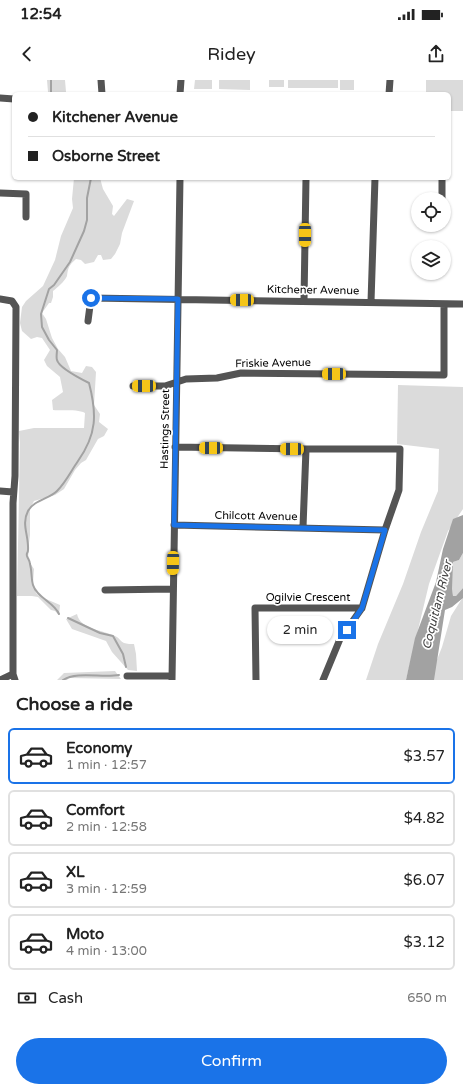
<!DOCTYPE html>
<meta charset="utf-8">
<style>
body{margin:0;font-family:"Varela Round",sans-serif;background:#f2f2f2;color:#222;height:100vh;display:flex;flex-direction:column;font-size:15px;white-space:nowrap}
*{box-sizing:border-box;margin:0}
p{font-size:13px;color:#767676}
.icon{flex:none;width:22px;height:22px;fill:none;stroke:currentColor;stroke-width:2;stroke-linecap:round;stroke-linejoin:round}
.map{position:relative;height:600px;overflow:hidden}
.drawer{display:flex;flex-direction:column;background:#fff;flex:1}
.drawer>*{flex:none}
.guide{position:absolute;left:12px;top:12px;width:439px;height:88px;border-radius:6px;box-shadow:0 1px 3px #0004;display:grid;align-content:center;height:88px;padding:0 16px;background:#fff}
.tools{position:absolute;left:411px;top:112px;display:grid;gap:8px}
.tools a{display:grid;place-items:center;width:40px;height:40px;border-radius:50%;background:#fff;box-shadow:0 1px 3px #0004;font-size:20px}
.end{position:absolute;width:18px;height:18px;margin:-9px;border:5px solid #1a73e8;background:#fff;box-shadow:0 0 0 2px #fff}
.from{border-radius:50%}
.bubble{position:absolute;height:28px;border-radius:14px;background:#fff;box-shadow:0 1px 3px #0004;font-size:13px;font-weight:600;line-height:28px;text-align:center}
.car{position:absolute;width:12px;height:24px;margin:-12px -6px;border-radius:5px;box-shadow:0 0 3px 1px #0007;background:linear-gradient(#f5c518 24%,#345 0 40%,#f5c518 0 76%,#345 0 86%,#f5c518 0)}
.guide b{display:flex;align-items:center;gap:14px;height:38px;font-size:15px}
.guide b+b{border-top:1px solid #e0e0e0}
.guide i{width:10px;height:10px;background:#222}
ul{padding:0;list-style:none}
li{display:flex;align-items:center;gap:12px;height:56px;margin:0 8px 6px;padding:0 8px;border:2px solid #e0e0e0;border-radius:6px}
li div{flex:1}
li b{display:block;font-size:15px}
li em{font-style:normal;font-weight:600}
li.active{border-color:#1a73e8}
li>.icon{width:36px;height:36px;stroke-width:1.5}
h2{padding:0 16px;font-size:18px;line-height:48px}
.pay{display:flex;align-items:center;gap:10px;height:44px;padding:0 16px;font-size:15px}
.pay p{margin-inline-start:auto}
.cta{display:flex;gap:8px;margin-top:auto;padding:8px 16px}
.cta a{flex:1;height:46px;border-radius:24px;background:#1a73e8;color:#fff;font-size:16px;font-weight:600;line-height:46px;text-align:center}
.status{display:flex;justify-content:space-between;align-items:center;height:28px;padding:0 20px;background:#fff;direction:ltr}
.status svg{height:11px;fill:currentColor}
header{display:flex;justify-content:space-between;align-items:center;height:52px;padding:0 16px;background:#fff;font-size:18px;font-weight:600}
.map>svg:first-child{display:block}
.green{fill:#dbdbdb}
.water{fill:#a2a2a2}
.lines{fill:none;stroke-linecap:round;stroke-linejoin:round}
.stream{stroke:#a2a2a2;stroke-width:2}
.minor{stroke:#545454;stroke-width:7}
.route{stroke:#1a73e8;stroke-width:5}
.labels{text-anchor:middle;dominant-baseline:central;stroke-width:3.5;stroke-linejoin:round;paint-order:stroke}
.street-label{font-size:11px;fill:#000;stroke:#fff}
.water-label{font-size:12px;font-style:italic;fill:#434343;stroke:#fff}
</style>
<div class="status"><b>12:54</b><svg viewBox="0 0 49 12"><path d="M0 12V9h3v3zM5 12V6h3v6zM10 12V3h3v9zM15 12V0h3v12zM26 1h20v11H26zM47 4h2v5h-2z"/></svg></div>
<header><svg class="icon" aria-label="back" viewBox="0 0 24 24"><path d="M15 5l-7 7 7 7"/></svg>Ridey<svg class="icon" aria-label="share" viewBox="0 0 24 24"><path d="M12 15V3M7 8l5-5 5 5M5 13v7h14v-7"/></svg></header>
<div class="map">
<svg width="463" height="600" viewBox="0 0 463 600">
<rect width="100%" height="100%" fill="#fff"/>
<!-- green -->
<path class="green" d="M47,0H65L66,12H48Z
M195,0H212V9H194Z
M219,0H250V10L219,9Z
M269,0H284V7H269Z
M288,0H338V8H288Z
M340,0H354V10H340Z
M426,0H463V31H449V14H426Z
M74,98H100L103,109L113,126L112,134L114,136L127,119L134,121L122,153L120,164L115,174L111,179L103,180L101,175H98L94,182L85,184L81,180L76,179C69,185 68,188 67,196C65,201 57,208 53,211V217L51,223H49L42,233L46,239L52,258L58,269L65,277L71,291L82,293L86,286L92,287L96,292L94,325L100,334L99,342L108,349L104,356L98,359L86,380L81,383L75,390L64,409L55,415L34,421L30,429V455L29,463L28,480L34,489L33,503L35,509L36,513L39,516L60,525L59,535L55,531L51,530L38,517L32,516H17L20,363L19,351L34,348H84L85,333C78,329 62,331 53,330L52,320L63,312L60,297L47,286L44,280L50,270L42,258L37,257L31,259L22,251L20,243L22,227L26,221L43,206L55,180L61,156L73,128L72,119Z
M398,305L463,307V429L448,451L429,504L406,600H366L378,564L403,504L421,452L438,411L439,369L397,364Z
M463,473V508L456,516H453C451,506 450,492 453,482L459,480Z
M463,517V600H429L442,567L451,536Z
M77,534C80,550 105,550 117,557C119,558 121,562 124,563C127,564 131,564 134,564L136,574L137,591L128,590L112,572L106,561L72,549L66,539Z
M115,591L121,599L69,598L67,600H57L64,593Z"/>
<!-- water -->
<path class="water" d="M463,435V473L459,480L453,482L452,509L453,516H456L463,508V518L452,527L445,530L434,600H406L415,558L436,502L443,469L453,439Z"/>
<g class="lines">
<!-- stream -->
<path class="stream" d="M51,12V0
M59,534C54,522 37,518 33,505C31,498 32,491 30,484C30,481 28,479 27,476C26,472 28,474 28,470C29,456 21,444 28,431C34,420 49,419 57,411C66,402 71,391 78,381C97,354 97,334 89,303C81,299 59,288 57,280C56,277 57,273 57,270L49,260L42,247L41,234L49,209L54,205L70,182L84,151L87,140V118L91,98
M68,538L100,553L113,556L123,574L126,587
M63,600C77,591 102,598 119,595"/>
<!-- minor -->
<path class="minor" d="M101,0L102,14
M180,14L181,0
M389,14L390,0
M0,18L14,19
M442,98V119
M0,113L26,114V137
M0,219L12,221L16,227L15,396L13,423V594L15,600
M304,221L306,98
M371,222L375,98
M88,241L91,218L463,224
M133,306H165L186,299L217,298L241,293L444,295V224
M175,367L306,369H400L399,410L385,450L362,528L340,559L323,600
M0,411L13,412
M174,445L385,450
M303,447L306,369
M105,510L173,509
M127,596H172
M0,600L13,594
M172,600L180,98
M256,600L255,528H362"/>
</g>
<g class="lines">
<!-- route -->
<path class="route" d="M91,218L178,219L174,445L385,450L362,528L347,550"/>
</g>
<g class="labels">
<!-- street labels -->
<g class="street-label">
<text transform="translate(313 210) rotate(1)">Kitchener Avenue</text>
<text transform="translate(273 283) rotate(-1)">Friskie Avenue</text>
<text transform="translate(165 349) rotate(-89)">Hastings Street</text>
<text transform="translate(256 436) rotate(1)">Chilcott Avenue</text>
<text x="308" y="517">Ogilvie Crescent</text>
</g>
<!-- water labels -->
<g class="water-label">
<text transform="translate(437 525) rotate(-76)">Coquitlam River</text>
</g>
</g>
</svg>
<div class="tools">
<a><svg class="icon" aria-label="locate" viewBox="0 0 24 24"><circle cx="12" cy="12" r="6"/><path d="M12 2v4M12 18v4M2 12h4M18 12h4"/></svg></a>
<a><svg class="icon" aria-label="layers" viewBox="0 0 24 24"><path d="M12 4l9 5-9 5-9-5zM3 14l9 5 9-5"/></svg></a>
</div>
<i class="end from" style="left:91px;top:218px"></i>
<i class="end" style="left:347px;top:550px"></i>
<div class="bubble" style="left:267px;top:536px;width:66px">2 min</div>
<i class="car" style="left:305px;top:155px;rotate:180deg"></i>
<i class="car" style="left:242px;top:220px;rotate:271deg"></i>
<i class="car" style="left:334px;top:294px;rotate:270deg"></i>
<i class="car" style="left:144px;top:306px;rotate:270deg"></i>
<i class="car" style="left:211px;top:368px;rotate:270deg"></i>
<i class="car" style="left:292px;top:369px;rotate:271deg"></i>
<i class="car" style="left:173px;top:483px;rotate:181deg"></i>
<div class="guide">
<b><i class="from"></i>Kitchener Avenue</b>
<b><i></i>Osborne Street</b>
</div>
</div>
<section class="drawer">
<h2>Choose a ride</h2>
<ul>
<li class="active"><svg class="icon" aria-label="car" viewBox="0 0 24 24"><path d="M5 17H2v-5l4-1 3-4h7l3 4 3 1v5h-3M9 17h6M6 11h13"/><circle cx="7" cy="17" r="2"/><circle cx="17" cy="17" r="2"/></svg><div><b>Economy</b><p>1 min · 12:57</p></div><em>$3.57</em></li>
<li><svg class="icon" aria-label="car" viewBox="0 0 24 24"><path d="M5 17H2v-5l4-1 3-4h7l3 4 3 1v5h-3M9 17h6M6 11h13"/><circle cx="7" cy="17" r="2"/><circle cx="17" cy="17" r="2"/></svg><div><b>Comfort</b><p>2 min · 12:58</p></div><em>$4.82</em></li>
<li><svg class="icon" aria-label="car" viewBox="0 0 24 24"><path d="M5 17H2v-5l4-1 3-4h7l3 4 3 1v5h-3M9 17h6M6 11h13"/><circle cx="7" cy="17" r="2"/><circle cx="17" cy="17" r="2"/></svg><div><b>XL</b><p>3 min · 12:59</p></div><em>$6.07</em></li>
<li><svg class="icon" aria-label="car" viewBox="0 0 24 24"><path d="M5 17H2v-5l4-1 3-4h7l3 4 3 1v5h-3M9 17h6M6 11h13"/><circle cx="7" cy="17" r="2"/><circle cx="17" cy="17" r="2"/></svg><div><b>Moto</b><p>4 min · 13:00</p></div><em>$3.12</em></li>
</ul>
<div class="pay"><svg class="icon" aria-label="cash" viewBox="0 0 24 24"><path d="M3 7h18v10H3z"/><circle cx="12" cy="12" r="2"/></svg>Cash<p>650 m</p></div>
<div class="cta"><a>Confirm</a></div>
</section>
